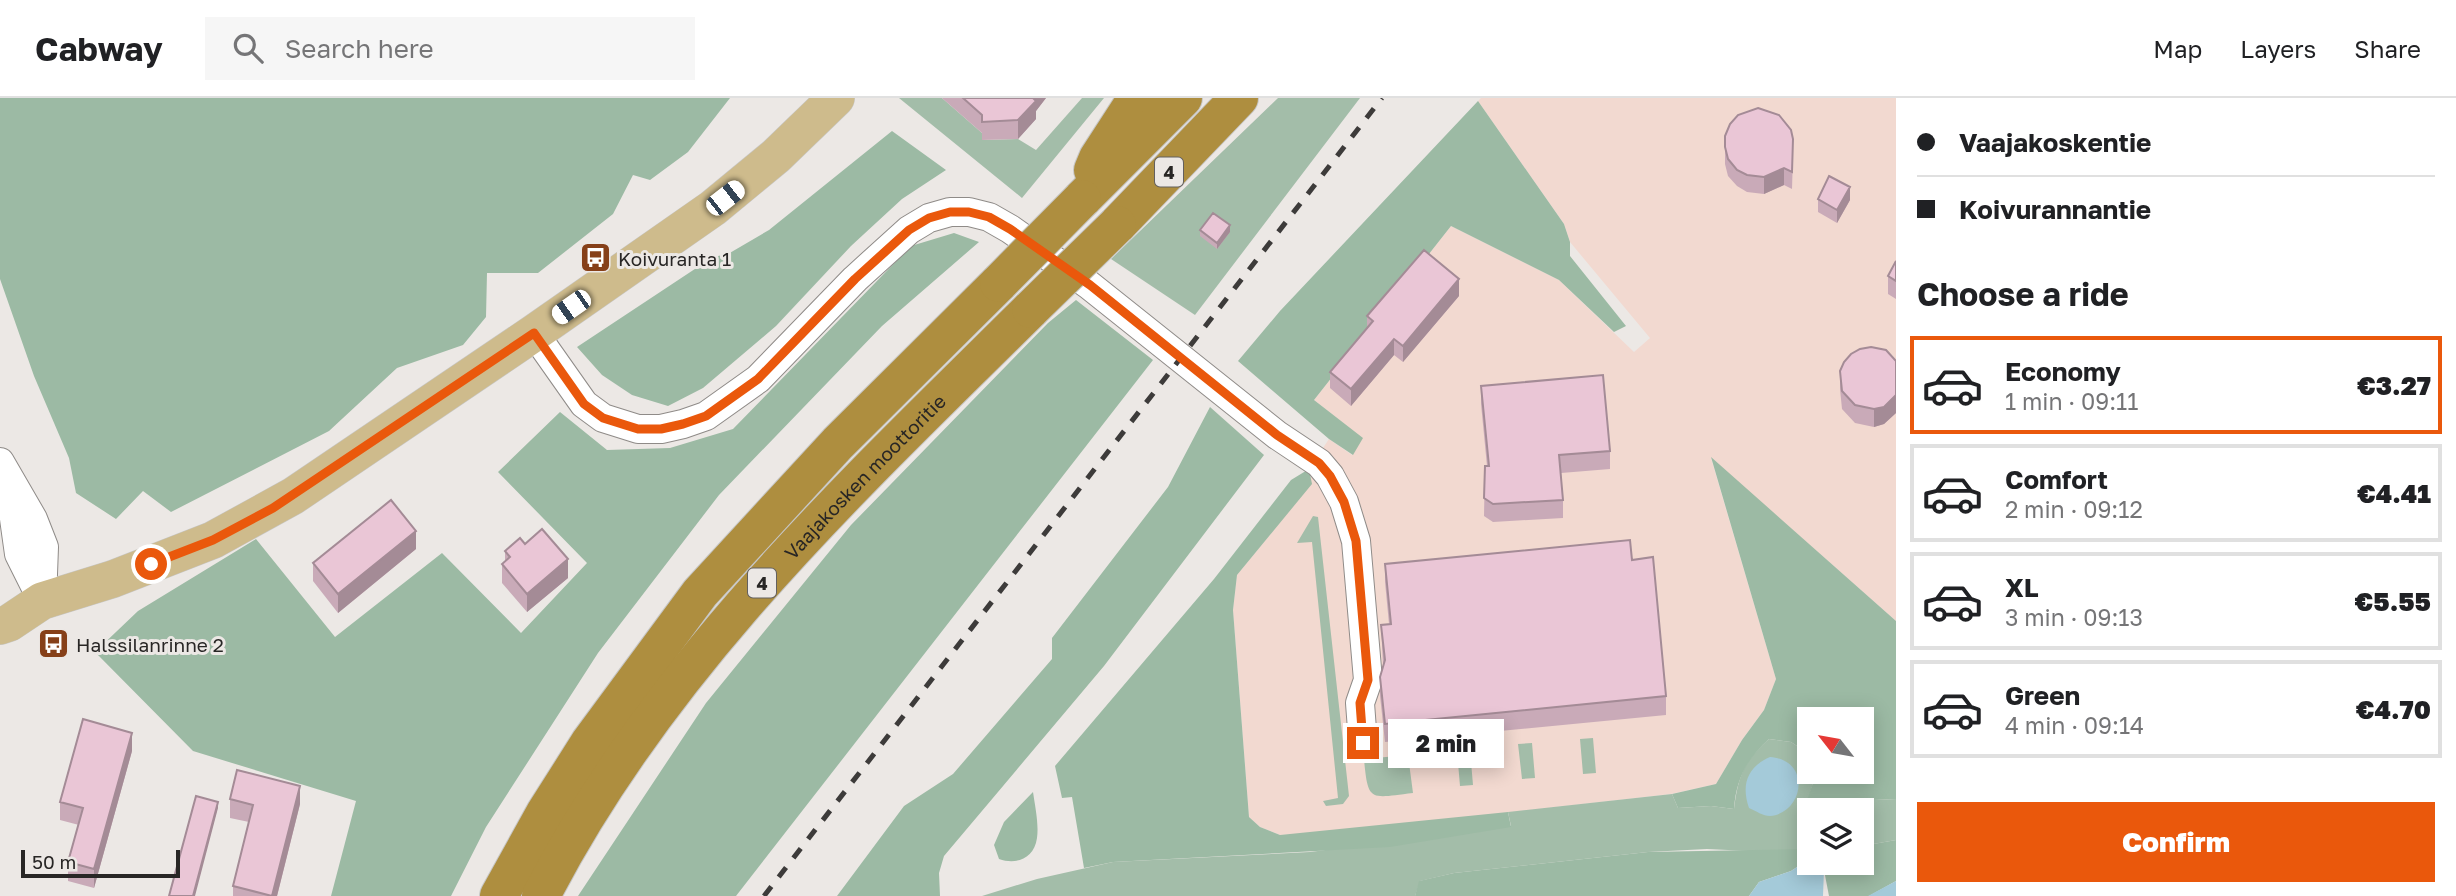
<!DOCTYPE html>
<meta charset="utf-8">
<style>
body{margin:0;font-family:"Golos Text",sans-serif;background:#f6f6f6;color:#202124;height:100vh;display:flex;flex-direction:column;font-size:26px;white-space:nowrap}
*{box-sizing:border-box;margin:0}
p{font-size:23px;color:#757577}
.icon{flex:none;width:38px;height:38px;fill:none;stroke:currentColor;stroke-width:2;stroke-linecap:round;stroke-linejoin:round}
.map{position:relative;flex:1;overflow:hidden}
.details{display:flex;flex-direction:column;background:#fff;width:560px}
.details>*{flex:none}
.banner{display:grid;align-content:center;height:154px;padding:0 21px;background:#fff}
.needle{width:46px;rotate:301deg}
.fabs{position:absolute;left:1797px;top:609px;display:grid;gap:14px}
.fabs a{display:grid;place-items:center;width:77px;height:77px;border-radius:0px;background:#fff;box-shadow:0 4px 18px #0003;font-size:35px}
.scale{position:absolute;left:21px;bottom:18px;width:159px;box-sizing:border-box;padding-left:7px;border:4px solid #282625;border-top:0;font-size:19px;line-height:24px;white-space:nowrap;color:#282625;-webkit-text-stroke:5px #ece8e5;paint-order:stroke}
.end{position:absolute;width:32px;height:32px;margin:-16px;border:9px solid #ea580c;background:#fff;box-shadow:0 0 0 4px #fff}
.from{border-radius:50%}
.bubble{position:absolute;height:49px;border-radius:0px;background:#fff;box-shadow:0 4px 18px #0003;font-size:23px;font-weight:800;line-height:49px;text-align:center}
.car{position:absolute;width:21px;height:42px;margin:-21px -10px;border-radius:9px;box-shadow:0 0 5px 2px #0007;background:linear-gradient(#fff 24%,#345 0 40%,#fff 0 76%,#345 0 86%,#fff 0)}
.banner b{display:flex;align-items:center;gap:24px;height:66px;font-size:26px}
.banner b+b{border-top:2px solid #e0e0e0}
.banner i{width:18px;height:18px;background:#202124}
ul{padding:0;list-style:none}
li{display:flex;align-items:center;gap:21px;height:98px;margin:0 14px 10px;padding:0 7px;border:4px solid #e0e0e0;border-radius:0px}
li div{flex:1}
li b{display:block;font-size:26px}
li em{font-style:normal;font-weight:800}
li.selected{border-color:#ea580c}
li>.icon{width:63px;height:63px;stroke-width:1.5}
h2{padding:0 21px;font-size:32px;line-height:84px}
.button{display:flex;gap:14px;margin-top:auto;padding:14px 21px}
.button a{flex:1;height:80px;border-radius:0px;background:#ea580c;color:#fff;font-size:28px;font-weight:800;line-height:80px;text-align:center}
header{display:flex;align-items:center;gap:42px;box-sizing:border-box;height:98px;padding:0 35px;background:#fff;border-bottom:2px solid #e0e0e0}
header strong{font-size:33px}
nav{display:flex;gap:38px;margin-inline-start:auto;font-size:24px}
.search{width:490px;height:63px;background:#f6f6f6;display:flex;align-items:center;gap:18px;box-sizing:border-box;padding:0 24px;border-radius:0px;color:#757577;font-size:26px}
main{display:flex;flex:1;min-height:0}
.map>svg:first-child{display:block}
.industrial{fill:#f2d9d0}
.green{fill:#a3bda9}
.forest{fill:#9cbaa4}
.water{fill:#a4cad9}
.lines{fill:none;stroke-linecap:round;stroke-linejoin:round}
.minor-casing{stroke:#8f8b88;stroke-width:30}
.major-casing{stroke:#c7c7c6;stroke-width:38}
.highway-casing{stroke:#c7c7c6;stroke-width:40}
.minor{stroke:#fff;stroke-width:28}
.major{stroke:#cebb8c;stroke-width:37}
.highway{stroke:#ae8e3f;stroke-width:38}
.rail{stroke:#3d3b3a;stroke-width:5;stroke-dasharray:12 12;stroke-linecap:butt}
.highway-bridge-casing{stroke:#c7c7c6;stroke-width:40;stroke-linecap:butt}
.highway-bridge{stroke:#ae8e3f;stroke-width:38}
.wall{fill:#c9aab8}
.shaded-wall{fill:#a48b96}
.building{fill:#eac6d6;stroke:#a48b96;stroke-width:2}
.route{stroke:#ea580c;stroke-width:9}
.labels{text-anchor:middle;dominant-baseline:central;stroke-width:6;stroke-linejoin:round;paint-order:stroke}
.shield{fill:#ece8e5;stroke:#63605f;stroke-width:2}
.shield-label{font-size:18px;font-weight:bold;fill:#282625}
.poi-label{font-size:19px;fill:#282625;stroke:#ece8e5;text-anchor:start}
.street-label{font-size:19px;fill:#282625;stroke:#ece8e5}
</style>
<header>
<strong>Cabway</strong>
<div class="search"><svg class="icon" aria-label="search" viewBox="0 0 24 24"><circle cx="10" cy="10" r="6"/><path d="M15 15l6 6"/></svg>Search here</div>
<nav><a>Map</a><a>Layers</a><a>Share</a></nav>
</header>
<main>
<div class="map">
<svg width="1896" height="798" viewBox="0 0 1896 798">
<rect width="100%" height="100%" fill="#ece8e5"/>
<!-- industrial -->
<path class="industrial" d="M1481,0H1896V523L1711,360L1776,581L1764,612L1742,642L1716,686L1671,696L1336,734L1280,737L1260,729L1249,719L1233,512L1237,477L1311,386L1309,371L1329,341L1352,357L1362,340L1314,302L1451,128L1559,182L1634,254L1650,240L1570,144L1564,126L1478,3Z"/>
<!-- green -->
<path class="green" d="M899,0H942L982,35V42L1018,41L1036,52L1082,0H1104L1022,100Z
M1278,0H1360L1195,217L1111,161Z
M1313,418L1318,419L1349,698L1343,706L1326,708L1323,703L1338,700L1312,444L1297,445Z
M1593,640L1596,675L1583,676L1580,641Z
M1769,641L1791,644L1809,656L1810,674H1814V682L1807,705L1896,701V742L1862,748V712H1810V756L1707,751L1648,754L1454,775L1420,783L1415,798H982L1037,781L1113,764L1310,754L1511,728L1508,714L1672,696L1678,710L1711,708L1734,711C1738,678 1744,663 1769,641Z
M1532,645L1535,680L1522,681L1518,646Z
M1470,652L1473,687L1460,688L1457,653Z
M1408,657L1413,695C1370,700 1368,705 1364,661Z"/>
<!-- forest -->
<path class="forest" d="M0,0H730L688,54L650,82L633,77L613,116L538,175H487L486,219L463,247L397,270L329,333L171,414L143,393L116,421L76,395L69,360L34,278L0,181Z
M1478,3L1564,126L1570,144V158L1626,228L1614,234L1559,182L1451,128L1314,302L1363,340L1353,357L1329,341L1238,263L1280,213Z
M892,33L946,72L902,101L851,148L776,228L703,290L668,308L632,297L602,277L577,249L713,159L728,156L769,132Z
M954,135L979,144L882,228L719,397L598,555L486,729L451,798H331L356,703L193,653L95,554L138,513L256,441L335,539L442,455L521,535L587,465L498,374L560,314L607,352L670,350L733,331L911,148Z
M1076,202L1153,262L736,798H578L706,605L851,427L1048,225Z
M1210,309L1264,357L1104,568L944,758L939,775L940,798H837L904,708L953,676L1052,561V540L1168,389Z
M1711,359L1896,523V701L1806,705L1814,682V674H1862V621H1810L1809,656L1791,644L1769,641C1747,661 1736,681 1734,711L1711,708L1678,710L1672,696L1716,686L1742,642L1764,612L1776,581Z
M1309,371L1312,386L1237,477L1233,512L1249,719L1260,729L1280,737L1508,714L1511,729L1390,749L1113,764L1084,770L1072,699L1062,700L1055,668L1214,481L1291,382Z
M1033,694C1035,708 1039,726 1037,740C1034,761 1016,767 999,761L994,747L1004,724Z
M1896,742V783L1869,798H1829L1824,772L1806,763L1791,773L1759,784L1749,798H1415L1419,783L1454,775L1648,754L1809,751L1810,765H1862V748Z"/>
<!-- water -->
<path class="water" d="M1770,659C1812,662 1804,715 1770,718C1763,718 1756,713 1749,710C1741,687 1747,669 1770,659Z
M1806,763L1824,772L1823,798H1749L1759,784L1791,773Z
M1896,783V798H1868Z"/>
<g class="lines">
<defs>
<path id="minor" d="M534,235L584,306L603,320L638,331H661L683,326L706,318L758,281L855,181L909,132L929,120L950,114H969L989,119L1010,131L1089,187L1277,337L1319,365L1330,378L1344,404L1356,443L1368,582L1360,605L1363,645
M0,364L33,421L44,449L42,503
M10,392L19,456L41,500"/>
<path id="major" d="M0,528L9,525L42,503L113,481L213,442L293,398L534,235L713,110L776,58L836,0"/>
<g id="highway">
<path d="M1093,72L1098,60L1137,0"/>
<path d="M1082,101L1183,0"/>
<path d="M1117,127L1239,0"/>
<path d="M499,798L545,715L590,644L700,495L838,345L999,185"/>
<path id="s1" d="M541,798C659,568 850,390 1031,211"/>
</g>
</defs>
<!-- minor casing -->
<use href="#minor" class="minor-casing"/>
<!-- major casing -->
<use href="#major" class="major-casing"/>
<!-- highway casing -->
<use href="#highway" class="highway-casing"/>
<!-- minor -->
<use href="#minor" class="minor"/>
<!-- major -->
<use href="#major" class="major"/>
<!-- highway -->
<use href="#highway" class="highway"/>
<!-- rail -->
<path class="rail" d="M764,798L1382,0"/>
<defs>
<path id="highway-bridge" d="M999,185L1082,101
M1031,211L1117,127"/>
</defs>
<!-- highway-bridge casing -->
<use href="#highway-bridge" class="highway-bridge-casing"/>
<!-- highway-bridge -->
<use href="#highway-bridge" class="highway-bridge"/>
</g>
<!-- wall -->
<path class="wall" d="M942,0H1046L1036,13V21L1018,41L982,42V35Z
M1725,38L1793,58L1792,91L1784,87L1764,96L1747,94L1737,88L1728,78L1725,66Z
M1818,101L1850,102L1837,125L1818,114Z
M1200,132L1230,134L1217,151L1200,138Z
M1896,163V201L1888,196V178Z
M1459,198L1403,264L1394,257L1351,308L1330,290V274L1367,231V218Z
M1896,263V315L1884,326L1874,329L1855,325L1842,311L1840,291V273Z
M1481,288L1610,353V371L1561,375L1563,402V420L1493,424L1484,418L1485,368H1487L1481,306Z
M525,446L568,480L527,514L502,485V466L505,464V453Z
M416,451L338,515L313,483V465Z
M1632,462L1666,598V617L1385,644L1380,598V579L1383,567L1381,527L1389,526L1385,484V466Z
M132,653L94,790L68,783V764L79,727L60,722V704Z
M230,701L300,706L277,798H233V788L249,724L230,720Z"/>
<!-- shaded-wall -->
<path class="shaded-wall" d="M1032,0H1046L1036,13V21L1018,41V22Z
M1784,70V87L1764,96V79Z
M1850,89V102L1837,125V112Z
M1230,127V134L1217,151V145Z
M1459,181V198L1403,264V248Z
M1394,241V257L1351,308V291Z
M1896,297V315L1884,326L1874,329V311Z
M416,433V451L338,515V496Z
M568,461V480L527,514V496Z
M132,635V653L94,790V771Z
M300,688V706L277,798H272Z
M218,704V710L195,798H193Z"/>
<!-- building -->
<path class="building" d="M963,0H1033L1036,3L1018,22L982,24V17Z
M1758,10L1779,17L1791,32L1793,41L1792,74L1784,70L1764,79L1747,77L1737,72L1728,61L1725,49V38L1730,26L1738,17Z
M1829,78L1850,89L1837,112L1818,101Z
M1213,115L1230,127L1217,145L1200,132Z
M1424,152L1459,181L1403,248L1394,241L1351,291L1330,274L1373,223L1367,218Z
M1896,163V183L1888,178Z
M1871,249L1886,252L1896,263V297L1884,309L1874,311L1855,307L1842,293L1840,273L1844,264L1851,256L1860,251Z
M1603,277L1610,353L1559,357L1563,402L1493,406L1484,400L1485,368H1489L1481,288Z
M391,402L416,433L338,496L313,465Z
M542,431L568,461L527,496L502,466L510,459L505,453L520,440L525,446Z
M1630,442L1632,462L1653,459L1666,598L1385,626L1380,579L1385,562L1381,527L1391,526L1385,466Z
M83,621L132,635L94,771L68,764L83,710L60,704Z
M237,672L300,688L272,798L233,788L253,707L230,701Z
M196,698L218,704L193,798H169Z"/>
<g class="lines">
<!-- route -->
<path class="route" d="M151,466L213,442L273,410L534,235L584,306L603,320L638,331H661L683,326L706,318L758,281L855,181L909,132L929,120L950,114H969L989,119L1010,131L1090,187L1277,337L1319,365L1330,378L1344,404L1356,443L1368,582L1360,605L1363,645"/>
</g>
<!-- icons -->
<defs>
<symbol id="bus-square" viewBox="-11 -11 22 22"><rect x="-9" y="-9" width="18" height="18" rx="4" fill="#864019" stroke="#ece8e5"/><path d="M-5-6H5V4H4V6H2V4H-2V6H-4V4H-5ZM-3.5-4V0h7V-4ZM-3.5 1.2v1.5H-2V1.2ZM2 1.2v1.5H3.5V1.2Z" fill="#fff"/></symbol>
</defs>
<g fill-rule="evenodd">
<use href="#bus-square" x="578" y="142" width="35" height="35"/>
<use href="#bus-square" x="36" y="528" width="35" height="35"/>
</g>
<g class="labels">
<!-- shield labels -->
<g class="shield">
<rect x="1155" y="59.5" width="28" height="29" rx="5"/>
<rect x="748" y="470.5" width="28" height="29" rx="5"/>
</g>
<g class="shield-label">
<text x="1169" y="74">4</text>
<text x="762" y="485">4</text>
</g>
<!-- poi labels -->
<g class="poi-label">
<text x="618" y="160">Koivuranta 1</text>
<text x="76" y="546">Halssilanrinne 2</text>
</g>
<!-- street labels -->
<g class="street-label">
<text stroke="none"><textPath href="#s1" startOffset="532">Vaajakosken moottoritie</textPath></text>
</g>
</g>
</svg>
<div class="fabs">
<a><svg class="needle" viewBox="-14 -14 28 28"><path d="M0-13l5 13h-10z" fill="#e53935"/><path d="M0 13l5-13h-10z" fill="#757577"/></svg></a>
<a><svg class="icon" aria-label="layers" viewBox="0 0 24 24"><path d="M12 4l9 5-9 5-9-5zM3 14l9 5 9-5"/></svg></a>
</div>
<div class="scale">50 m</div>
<i class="end from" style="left:151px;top:466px"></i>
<i class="end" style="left:1363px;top:645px"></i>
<div class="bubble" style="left:1388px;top:621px;width:116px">2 min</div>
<i class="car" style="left:725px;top:100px;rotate:52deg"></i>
<i class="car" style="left:571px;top:209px;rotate:235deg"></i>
</div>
<section class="details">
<div class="banner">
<b><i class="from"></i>Vaajakoskentie</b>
<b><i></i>Koivurannantie</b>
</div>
<h2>Choose a ride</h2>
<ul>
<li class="selected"><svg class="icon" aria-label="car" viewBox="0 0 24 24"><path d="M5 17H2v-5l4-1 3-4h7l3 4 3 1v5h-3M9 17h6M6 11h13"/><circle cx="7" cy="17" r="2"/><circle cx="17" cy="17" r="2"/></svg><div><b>Economy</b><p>1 min · 09:11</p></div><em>€3.27</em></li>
<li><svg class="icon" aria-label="car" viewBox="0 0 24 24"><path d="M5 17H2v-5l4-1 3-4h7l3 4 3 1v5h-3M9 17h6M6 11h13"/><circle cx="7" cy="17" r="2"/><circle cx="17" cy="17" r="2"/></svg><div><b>Comfort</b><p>2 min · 09:12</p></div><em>€4.41</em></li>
<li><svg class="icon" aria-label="car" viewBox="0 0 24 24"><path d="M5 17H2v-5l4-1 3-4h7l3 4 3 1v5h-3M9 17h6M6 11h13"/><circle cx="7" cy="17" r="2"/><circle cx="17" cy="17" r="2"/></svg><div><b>XL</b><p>3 min · 09:13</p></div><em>€5.55</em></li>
<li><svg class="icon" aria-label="car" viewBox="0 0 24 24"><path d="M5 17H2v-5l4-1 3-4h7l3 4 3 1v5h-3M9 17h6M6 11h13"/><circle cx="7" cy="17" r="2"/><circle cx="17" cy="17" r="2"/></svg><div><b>Green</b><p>4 min · 09:14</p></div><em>€4.70</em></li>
</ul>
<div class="button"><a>Confirm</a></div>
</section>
</main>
